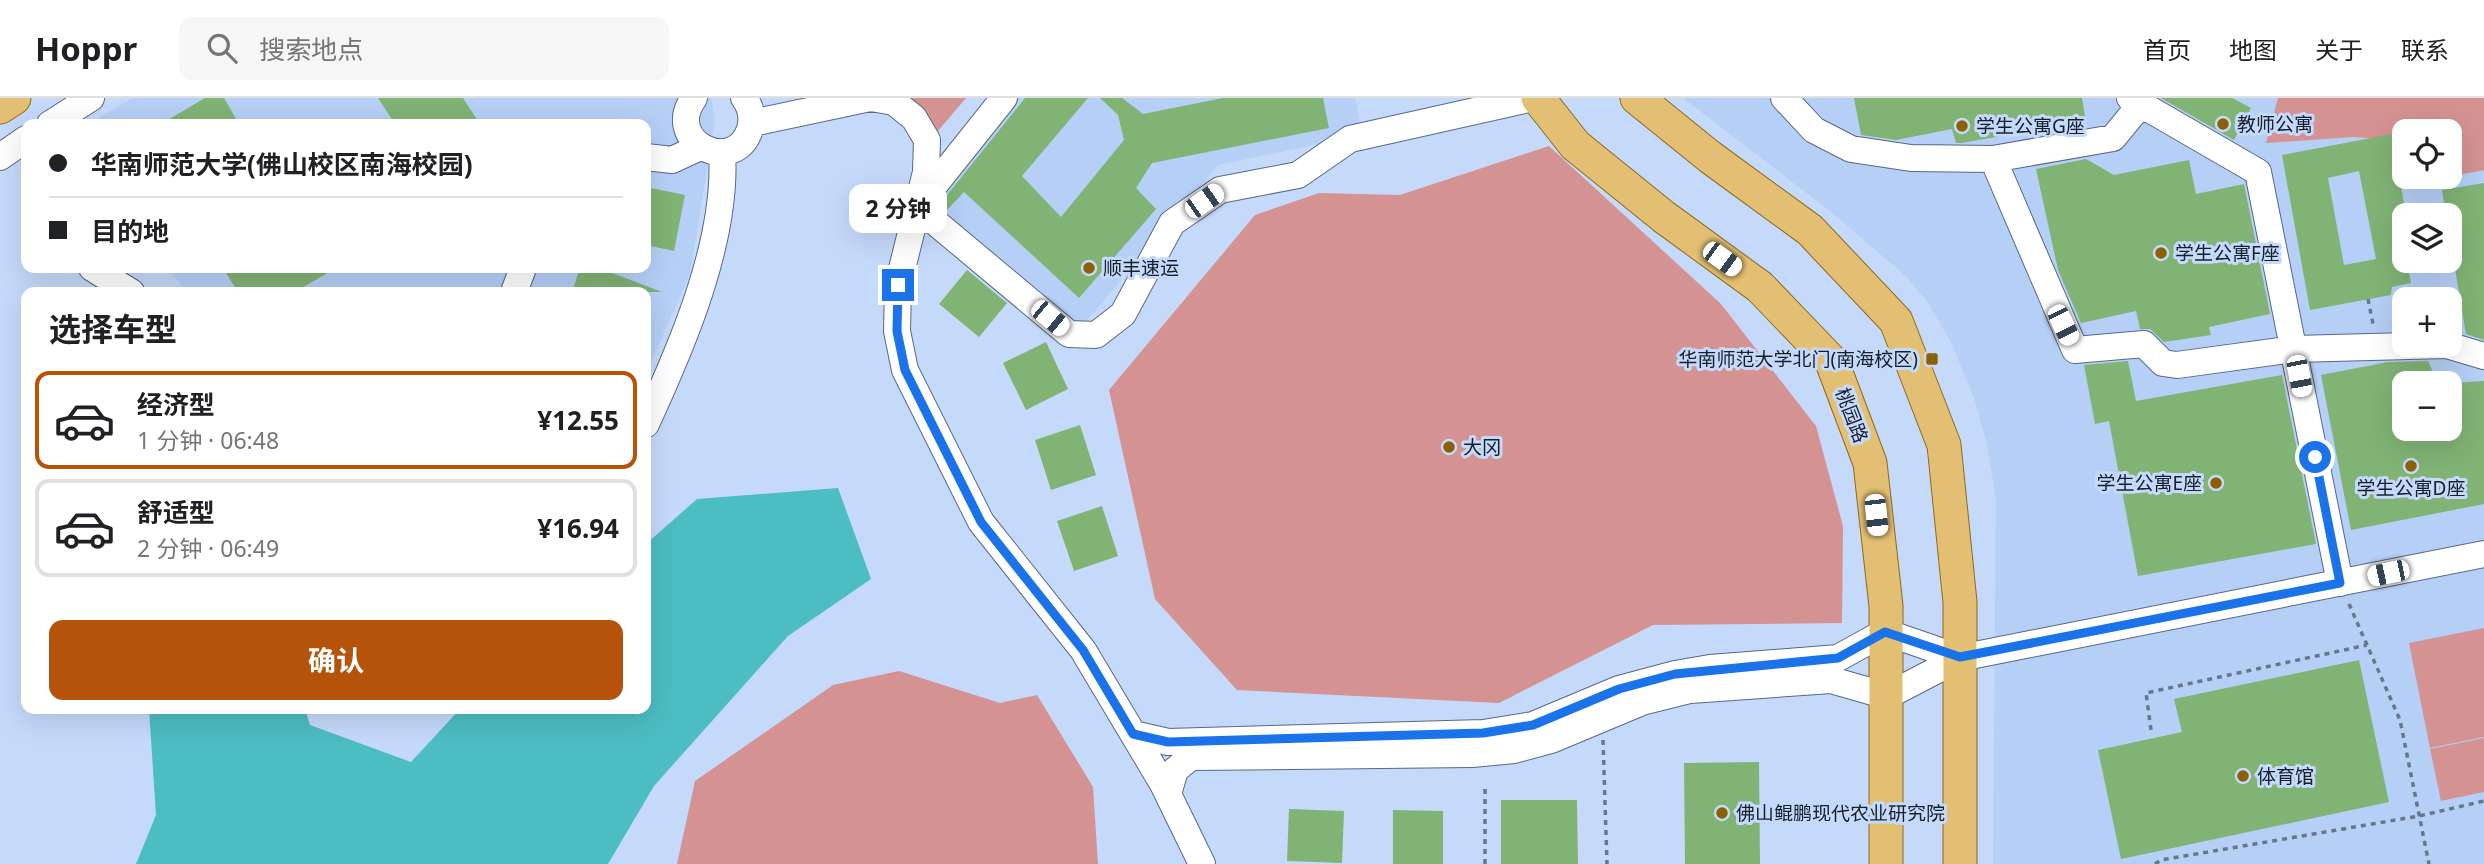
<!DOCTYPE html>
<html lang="zh">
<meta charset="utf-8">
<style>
body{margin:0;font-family:"Noto Sans","Noto Sans SC",sans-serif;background:#f6f6f6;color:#202124;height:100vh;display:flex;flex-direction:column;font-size:26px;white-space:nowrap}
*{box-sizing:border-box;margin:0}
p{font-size:23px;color:#757577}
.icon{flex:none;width:38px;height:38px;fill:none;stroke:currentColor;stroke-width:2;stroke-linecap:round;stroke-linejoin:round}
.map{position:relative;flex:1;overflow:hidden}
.side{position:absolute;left:21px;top:189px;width:630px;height:427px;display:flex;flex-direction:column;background:#fff;border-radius:14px;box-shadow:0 7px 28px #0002}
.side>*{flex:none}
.guide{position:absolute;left:21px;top:21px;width:630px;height:154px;border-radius:14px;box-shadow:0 7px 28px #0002;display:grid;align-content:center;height:154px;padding:0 28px;background:#fff}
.fabs{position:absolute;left:2392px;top:21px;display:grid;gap:14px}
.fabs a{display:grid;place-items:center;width:70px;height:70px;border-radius:14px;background:#fff;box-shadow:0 7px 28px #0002;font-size:35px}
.end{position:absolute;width:32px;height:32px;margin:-16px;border:9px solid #1a73e8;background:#fff;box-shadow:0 0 0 4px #fff}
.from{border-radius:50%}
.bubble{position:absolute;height:49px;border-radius:14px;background:#fff;box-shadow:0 7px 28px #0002;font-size:23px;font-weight:700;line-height:49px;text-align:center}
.car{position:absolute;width:21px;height:42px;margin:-21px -10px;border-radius:9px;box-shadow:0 0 5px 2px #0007;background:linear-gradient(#fff 24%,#345 0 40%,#fff 0 76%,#345 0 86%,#fff 0)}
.guide b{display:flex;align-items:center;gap:24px;height:66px;font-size:26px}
.guide b+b{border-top:2px solid #e0e0e0}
.guide i{width:18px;height:18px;background:#202124}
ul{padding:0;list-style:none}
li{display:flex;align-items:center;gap:21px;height:98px;margin:0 14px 10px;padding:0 14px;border:4px solid #e0e0e0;border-radius:14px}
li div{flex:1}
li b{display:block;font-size:26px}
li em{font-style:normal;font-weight:700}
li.active{border-color:#b45309}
li>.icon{width:63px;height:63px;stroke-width:1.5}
h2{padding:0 28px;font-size:32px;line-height:84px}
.button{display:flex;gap:14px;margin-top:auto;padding:14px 28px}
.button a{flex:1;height:80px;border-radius:14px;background:#b45309;color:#fff;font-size:28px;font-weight:700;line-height:80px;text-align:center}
header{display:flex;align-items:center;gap:42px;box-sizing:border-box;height:98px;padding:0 35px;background:#fff;border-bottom:2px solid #e0e0e0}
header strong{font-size:33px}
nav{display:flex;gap:38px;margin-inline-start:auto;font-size:24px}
.search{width:490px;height:63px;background:#f6f6f6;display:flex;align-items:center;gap:18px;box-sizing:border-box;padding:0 24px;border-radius:14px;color:#757577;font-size:26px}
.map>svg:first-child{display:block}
.built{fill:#b6cff6;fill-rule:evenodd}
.green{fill:#d59292}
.water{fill:#4cbdc3}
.building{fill:#81b375;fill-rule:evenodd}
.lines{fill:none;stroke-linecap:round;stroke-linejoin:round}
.minor-casing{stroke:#566885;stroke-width:28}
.major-casing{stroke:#8e6b1c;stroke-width:35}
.path{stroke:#68768b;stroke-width:3.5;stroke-dasharray:5 5;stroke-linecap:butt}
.minor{stroke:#fff;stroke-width:26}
.major{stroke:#e2bf73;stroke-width:33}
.route{stroke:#1a73e8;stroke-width:9}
.poi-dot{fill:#8b6203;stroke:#c5d9fa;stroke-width:2.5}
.labels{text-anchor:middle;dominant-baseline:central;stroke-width:6;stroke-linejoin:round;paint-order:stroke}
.poi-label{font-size:19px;fill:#171f2a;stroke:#c5d9fa;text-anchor:start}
.street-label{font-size:19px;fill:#171f2a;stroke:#c5d9fa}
</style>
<header>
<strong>Hoppr</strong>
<div class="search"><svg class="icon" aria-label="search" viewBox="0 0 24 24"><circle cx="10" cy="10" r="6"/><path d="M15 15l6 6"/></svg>搜索地点</div>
<nav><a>首页</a><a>地图</a><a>关于</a><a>联系</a></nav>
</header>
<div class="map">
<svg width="2484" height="766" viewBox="0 0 2484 766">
<rect width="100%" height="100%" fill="#c5d9fa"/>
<!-- built -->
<path class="built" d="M132,0H711L715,22L690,176L646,276V194H187L167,170H646V26H88Z
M1016,0H1355L1362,37L1218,67L1079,232L929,103Z
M1683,0H2484V766H1993L1996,400L1987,346L1975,303L1952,246L1929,206L1907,179L1830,113ZM2404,33H2450V79H2404ZM2404,117H2450V163H2404ZM2404,201H2450V247H2404ZM2404,285H2450V331H2404Z"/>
<!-- green -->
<path class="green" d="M909,0H966L938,33L920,8Z
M2278,0H2484V72L2428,83L2426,79H2450V33H2404V43L2354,39L2266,45Z
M1549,48L1721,206L1816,328L1843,428L1842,525L1653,527L1499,605L1237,592L1155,501L1109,292L1255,117L1319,95L1400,97Z
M2484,530V639L2430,650L2409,545Z
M899,573L1000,605L1037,597L1093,689L1098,766H677L695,683L833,587Z
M2484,640V694L2441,703L2430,651Z"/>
<!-- water -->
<path class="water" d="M838,390L871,481L788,538L654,688L608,766H136L156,717L149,611H305L310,627L411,664L460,611H646V446L697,401Z"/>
<!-- building -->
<path class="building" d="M205,0H224L239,26H161Z
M378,0H463L480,26H395Z
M1025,0H1088L1022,78L1061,119L1124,42L1118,17L1100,0H1122L1143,16L1223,0H1323L1329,30L1152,65L1136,90L1156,111L1079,200L964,94L946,113L939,107Z
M1854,0H2082L2086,24L1961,45H1956L1952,31L1896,42L1861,37Z
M2161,0H2232L2251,10L2234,42Z
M2392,36L2406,117L2404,163H2407L2411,185L2392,189L2391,197L2310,212L2282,57ZM2359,73L2376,161L2344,167L2328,80Z
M2086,61L2114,77L2189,62L2196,96L2244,86L2270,216L2209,229L2211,237L2164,244L2150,231H2140L2136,213L2081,225L2058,172L2036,71Z
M2484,85V242L2466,236L2450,141V117H2446L2442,92Z
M646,89L685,97L674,153L646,147Z
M223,170H336L295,194H238Z
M580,170H599L662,194H572Z
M967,172L1007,205L979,239L939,206Z
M1046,244L1068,291L1026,312L1003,265Z
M2128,263L2136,303L2282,277L2316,446L2138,478L2109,323L2095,326L2084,267Z
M2428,263L2438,285H2404V331H2450V285L2484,283V406L2351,432L2321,277L2388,264Z
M1080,327L1096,377L1051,392L1035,342Z
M1102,408L1118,458L1074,473L1057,423Z
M2359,562L2389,704L2121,761L2098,652L2182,634L2174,601Z
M1759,664L1760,766H1685L1684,665Z
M1501,702H1577L1578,766H1501Z
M1289,711L1344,713L1342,765L1287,763Z
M1393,712L1443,713V766H1393Z"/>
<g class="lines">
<defs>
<path id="minor" d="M694,0C662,44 735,79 750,31C753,20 751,9 744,0
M871,0L894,4L914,20L927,42L926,74L898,187L897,233L905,272L981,424L1083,552L1163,686L1202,766
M1004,0L917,109L1069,236L1096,237L1123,216L1172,125L1220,92L1298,77L1350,41L1533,0
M1784,0L1814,32L1851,51L1911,60L1993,61L2113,40L2141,6
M2130,0L2258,74L2340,485
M752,25L870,0
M50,26L91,0
M0,59L26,41
M646,59L672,62L700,49
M1993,61L2075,252L2144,246L2163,265L2177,267L2294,251L2447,247L2484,258
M92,170L131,194
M514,194L523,170
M646,326C682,248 728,142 722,54
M1133,636L1168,644L1483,635L1533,627L1619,591L1675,576L1710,570L1838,560L1885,534L1960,560
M1168,696L1175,672L1191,659L1472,656L1514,652L1551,642L1642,604L1690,592L1831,582L1887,598L1960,560L2484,456"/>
<path id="major" d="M1538,0L1575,47L1664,119L1760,189L1832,264L1870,365L1886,508V766
M1637,0L1710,59L1810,132L1896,223L1944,347L1960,504V766
M0,9L14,0"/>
</defs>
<!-- minor casing -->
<use href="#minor" class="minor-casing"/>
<!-- major casing -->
<use href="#major" class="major-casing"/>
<!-- path -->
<path class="path" d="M2368,201L2373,226
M2349,506L2400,622L2429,766
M2151,632L2146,595L2367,547
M1603,642L1607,766
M1485,691V766
M2155,766L2161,762L2419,718L2484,703"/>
<!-- minor -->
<use href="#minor" class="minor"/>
<!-- major -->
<use href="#major" class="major"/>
</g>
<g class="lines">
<!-- route -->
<path class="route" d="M898,187L897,233L905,272L981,424L1083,552L1133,636L1168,644L1483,635L1533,627L1619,591L1675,576L1838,560L1885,534L1960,559L2340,485L2315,359"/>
</g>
<!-- markers -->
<g class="poi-dot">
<circle cx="2223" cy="26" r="7"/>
<circle cx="1962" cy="28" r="7"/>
<circle cx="2161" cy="155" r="7"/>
<circle cx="1089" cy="170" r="7"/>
<rect x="1925" y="254" width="14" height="14" rx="3.5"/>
<circle cx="1449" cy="349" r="7"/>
<circle cx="2411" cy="368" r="7"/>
<circle cx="2216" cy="385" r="7"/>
<circle cx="2243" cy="678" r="7"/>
<circle cx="1722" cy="715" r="7"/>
</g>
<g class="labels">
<!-- poi labels -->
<g class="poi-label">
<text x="2237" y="26">教师公寓</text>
<text x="1976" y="28">学生公寓G座</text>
<text x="2175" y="155">学生公寓F座</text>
<text x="1103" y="170">顺丰速运</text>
<text x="1918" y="261" text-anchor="end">华南师范大学北门(南海校区)</text>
<text x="1463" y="349">大冈</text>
<text x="2202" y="385" text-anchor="end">学生公寓E座</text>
<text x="2411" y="390" text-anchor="middle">学生公寓D座</text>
<text x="2257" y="678">体育馆</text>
<text x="1736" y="715">佛山鲲鹏现代农业研究院</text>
</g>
<!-- street labels -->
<g class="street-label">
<text transform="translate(1852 317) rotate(69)">桃园路</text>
</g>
</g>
</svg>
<div class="fabs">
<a><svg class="icon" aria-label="locate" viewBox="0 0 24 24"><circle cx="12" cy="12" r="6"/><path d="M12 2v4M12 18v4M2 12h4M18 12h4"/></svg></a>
<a><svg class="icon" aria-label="layers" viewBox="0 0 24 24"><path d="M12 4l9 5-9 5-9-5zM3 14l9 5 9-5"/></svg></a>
<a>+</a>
<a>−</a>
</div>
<i class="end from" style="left:2315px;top:359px"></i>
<i class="end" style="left:898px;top:187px"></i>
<div class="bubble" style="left:849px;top:86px;width:98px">2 分钟</div>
<i class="car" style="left:1204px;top:103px;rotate:55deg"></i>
<i class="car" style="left:1722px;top:161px;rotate:126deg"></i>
<i class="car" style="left:1050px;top:220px;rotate:130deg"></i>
<i class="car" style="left:2063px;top:227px;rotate:154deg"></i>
<i class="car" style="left:2299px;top:278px;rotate:169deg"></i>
<i class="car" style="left:1876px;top:417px;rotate:174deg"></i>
<i class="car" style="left:2388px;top:475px;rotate:258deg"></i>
<div class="guide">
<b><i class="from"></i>华南师范大学(佛山校区南海校园)</b>
<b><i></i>目的地</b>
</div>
<section class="side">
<h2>选择车型</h2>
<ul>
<li class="active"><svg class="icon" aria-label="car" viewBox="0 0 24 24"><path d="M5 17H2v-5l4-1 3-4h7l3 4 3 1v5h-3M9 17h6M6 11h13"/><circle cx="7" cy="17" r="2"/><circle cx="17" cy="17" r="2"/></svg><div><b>经济型</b><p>1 分钟 · 06:48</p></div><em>¥12.55</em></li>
<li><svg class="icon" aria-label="car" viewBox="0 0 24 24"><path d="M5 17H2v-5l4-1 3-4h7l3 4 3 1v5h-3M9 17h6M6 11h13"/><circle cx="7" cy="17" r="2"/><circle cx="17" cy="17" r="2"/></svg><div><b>舒适型</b><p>2 分钟 · 06:49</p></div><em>¥16.94</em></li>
</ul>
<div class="button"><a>确认</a></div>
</section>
</div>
